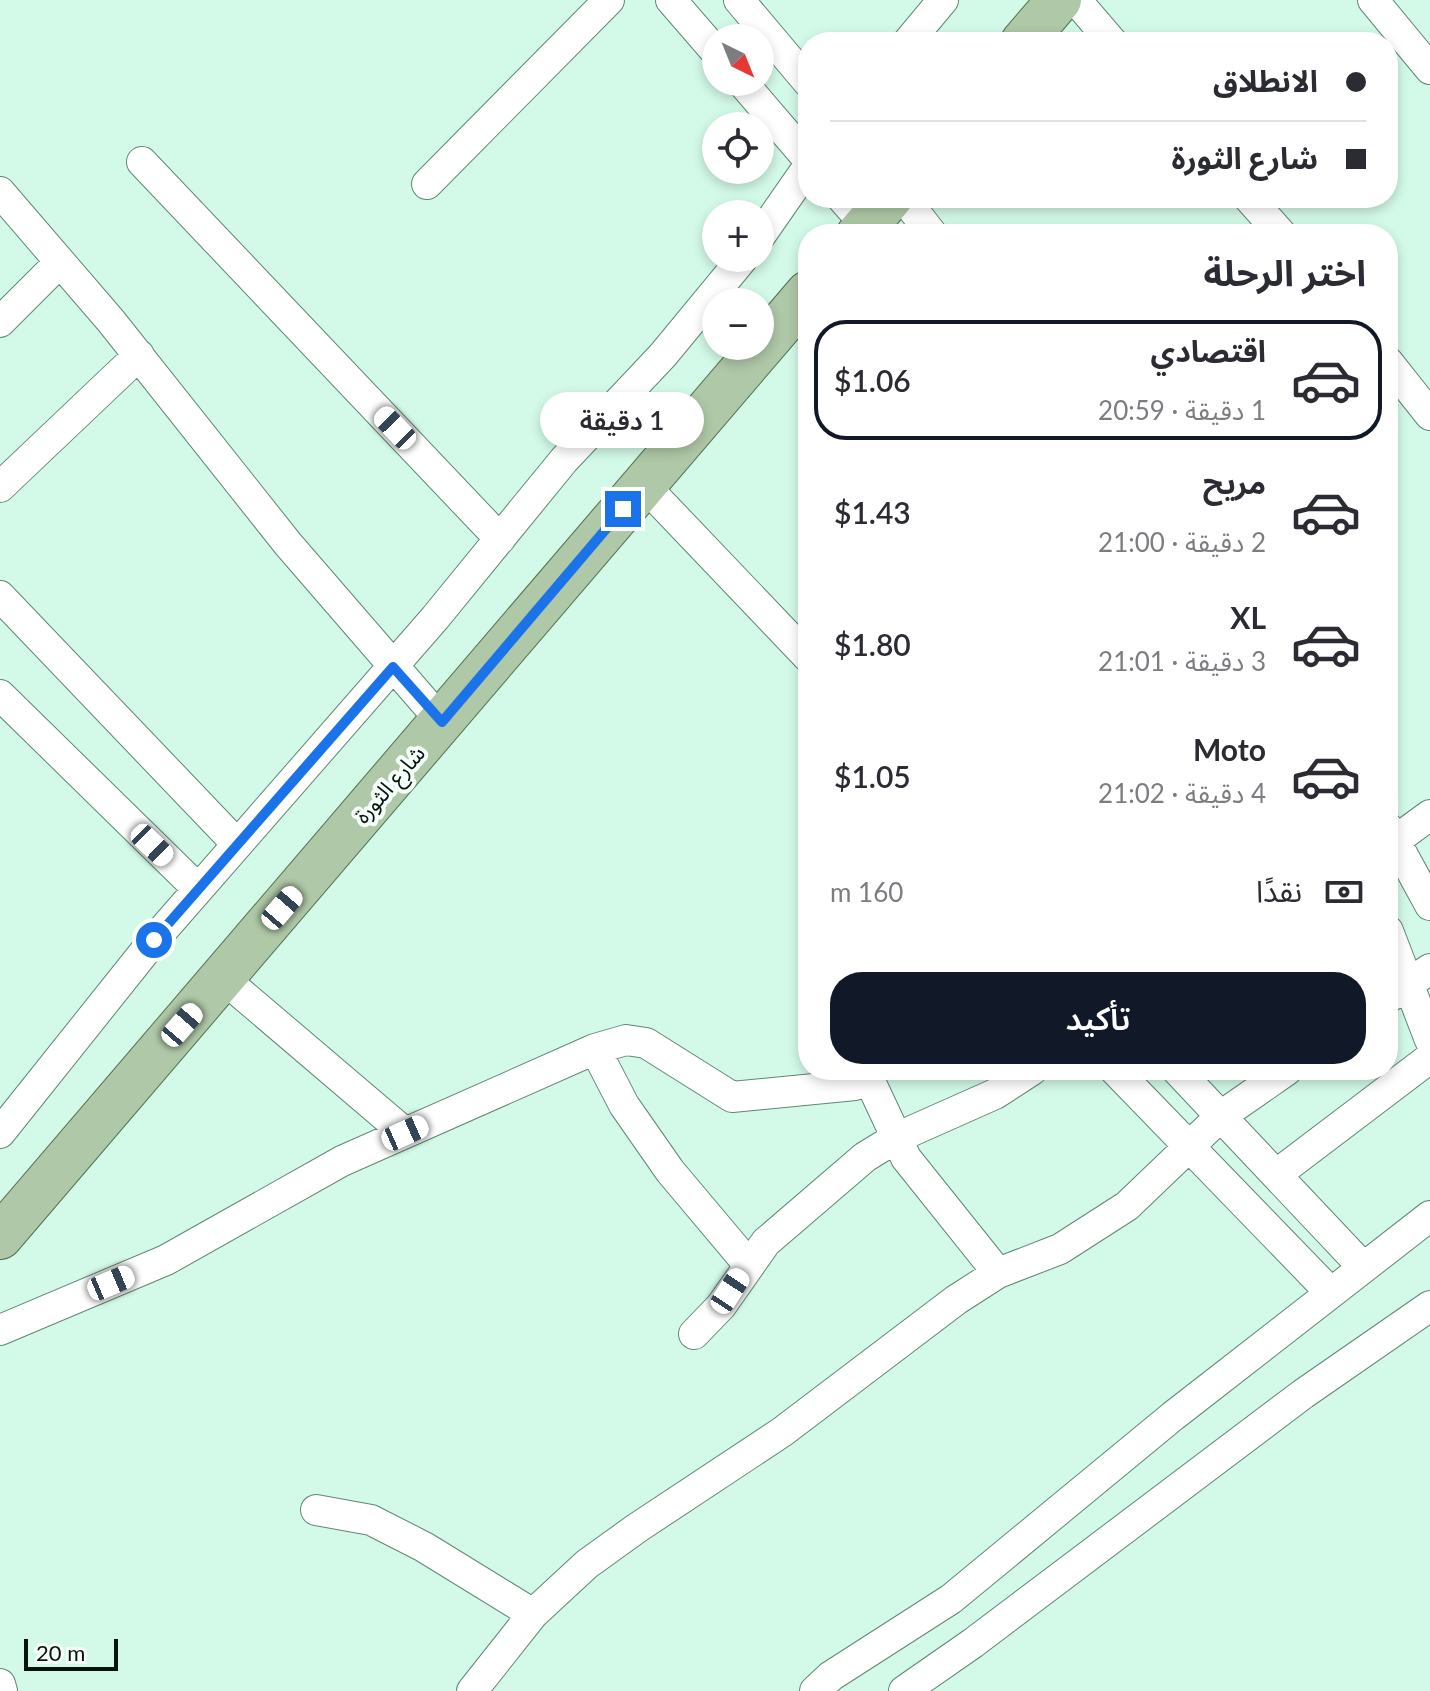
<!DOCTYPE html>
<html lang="ar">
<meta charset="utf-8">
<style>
body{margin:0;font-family:Lato,"Noto Sans Arabic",sans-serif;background:#f7f7f7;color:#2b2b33;direction:rtl;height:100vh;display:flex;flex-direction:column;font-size:30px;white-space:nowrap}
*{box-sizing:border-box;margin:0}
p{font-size:26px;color:#7c7c81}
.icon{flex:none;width:44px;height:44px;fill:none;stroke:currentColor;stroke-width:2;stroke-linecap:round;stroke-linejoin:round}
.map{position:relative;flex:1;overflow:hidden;direction:ltr}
.details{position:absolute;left:798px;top:224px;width:600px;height:856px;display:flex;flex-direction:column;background:#fff;border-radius:32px;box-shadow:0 4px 12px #0003;direction:rtl}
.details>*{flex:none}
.banner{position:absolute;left:798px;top:32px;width:600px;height:176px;border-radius:32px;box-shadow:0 4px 12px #0003;direction:rtl;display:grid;align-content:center;height:176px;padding:0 32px;background:#fff}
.needle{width:52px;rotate:137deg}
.controls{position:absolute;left:702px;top:24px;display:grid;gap:16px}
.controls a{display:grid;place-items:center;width:72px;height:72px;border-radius:50%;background:#fff;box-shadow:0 4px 12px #0003;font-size:40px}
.scale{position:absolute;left:24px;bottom:20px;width:94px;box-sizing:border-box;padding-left:8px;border:4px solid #06140f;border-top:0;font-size:22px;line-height:28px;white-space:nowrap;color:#06140f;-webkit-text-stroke:6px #f7fffb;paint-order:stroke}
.end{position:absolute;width:36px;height:36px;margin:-18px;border:10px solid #1a73e8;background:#fff;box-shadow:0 0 0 4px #fff}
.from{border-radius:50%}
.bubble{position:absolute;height:56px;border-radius:28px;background:#fff;box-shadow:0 4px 12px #0003;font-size:26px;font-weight:600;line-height:56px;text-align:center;direction:rtl}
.car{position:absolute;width:24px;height:48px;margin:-24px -12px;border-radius:10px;box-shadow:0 0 6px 2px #0007;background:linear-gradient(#fff 24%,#345 0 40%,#fff 0 76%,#345 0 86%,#fff 0)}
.banner b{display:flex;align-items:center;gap:28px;height:76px;font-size:30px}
.banner b+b{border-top:2px solid #e1e1e2}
.banner i{width:20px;height:20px;background:#2b2b33}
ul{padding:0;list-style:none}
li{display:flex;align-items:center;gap:24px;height:120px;margin:0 16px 12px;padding:0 16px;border:4px solid transparent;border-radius:32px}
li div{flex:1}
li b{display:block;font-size:30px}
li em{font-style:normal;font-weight:600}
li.current{border-color:#111827}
li>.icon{width:72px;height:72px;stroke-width:1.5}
h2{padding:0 32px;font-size:36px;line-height:96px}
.pay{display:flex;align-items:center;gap:20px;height:88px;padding:0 32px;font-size:30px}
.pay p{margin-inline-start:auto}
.primary-button{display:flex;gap:16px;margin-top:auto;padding:16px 32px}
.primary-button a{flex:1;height:92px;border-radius:32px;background:#111827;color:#fff;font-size:32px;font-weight:600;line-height:92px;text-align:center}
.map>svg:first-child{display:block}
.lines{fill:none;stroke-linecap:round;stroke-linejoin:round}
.street-casing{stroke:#618576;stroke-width:32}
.primary-casing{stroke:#51724b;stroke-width:46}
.street{stroke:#fff;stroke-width:30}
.primary{stroke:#afc8a7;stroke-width:44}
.route{stroke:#1a73e8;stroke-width:10}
.labels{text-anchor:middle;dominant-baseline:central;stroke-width:8;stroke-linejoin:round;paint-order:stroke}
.street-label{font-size:22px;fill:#06140f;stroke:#f7fffb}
</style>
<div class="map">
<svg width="1430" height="1691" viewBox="0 0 1430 1691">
<rect width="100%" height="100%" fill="#d3fae8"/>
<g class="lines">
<defs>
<path id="street" d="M671,0L716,52
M739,0L808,82
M1076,0L1112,42
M1373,0L1430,69
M908,42L943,0
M742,82L808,159
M142,162L500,539
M427,184L609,0
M0,192L111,321L288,544L442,722
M842,198L874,234
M904,198L932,234
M1249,198L1281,234
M760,236L808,167
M0,322L60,262
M1388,362L1430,415
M644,485L808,657
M0,487L139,355
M0,596L237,844
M0,695L198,889
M1388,828L1430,905
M1396,840L1430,815
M1388,931L1430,1040
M223,978L405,1133
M1388,998L1430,969
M595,1049L624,1105L670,1171L749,1265
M1115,1070L1331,1293
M1177,1070L1362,1266
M0,1133L154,940L435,618L564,460L663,355L743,258
M1277,1174L1430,1058
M0,1330L166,1260L342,1161L595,1049L626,1040L646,1043L732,1097L855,1085L869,1079L906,1158L998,1273
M694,1334L721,1306L766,1242L865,1157L896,1138L995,1094L1032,1070
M316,1510L371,1520L424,1547L533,1614
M0,1684L2,1691
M472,1691L533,1614L587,1564L637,1528L782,1432L956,1300L998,1273L1060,1249L1127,1206L1221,1116L1287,1070
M815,1691L831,1676L951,1599L1173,1416L1430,1216
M904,1691L973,1643L1303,1394L1430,1306"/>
<path id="primary" d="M1023,42L1059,0
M859,234L890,198
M0,1237L808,293"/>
</defs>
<!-- street casing -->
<use href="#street" class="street-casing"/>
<!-- primary casing -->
<use href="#primary" class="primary-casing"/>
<!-- street -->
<use href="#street" class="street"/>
<!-- primary -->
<use href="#primary" class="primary"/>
</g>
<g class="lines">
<!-- route -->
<path class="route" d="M154,940L393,667L442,722L623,509"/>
</g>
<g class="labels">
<!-- street labels -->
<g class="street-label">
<text transform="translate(389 784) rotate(-49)">شارع الثورة</text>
</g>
</g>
</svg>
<div class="controls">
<a><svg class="needle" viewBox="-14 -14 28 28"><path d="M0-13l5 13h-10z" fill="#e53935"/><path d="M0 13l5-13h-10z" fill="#7c7c81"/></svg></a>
<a><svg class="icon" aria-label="locate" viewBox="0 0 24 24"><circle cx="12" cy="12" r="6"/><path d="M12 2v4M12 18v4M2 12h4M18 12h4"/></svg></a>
<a>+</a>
<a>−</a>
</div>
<div class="scale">20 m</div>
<i class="end from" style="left:154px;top:940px"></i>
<i class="end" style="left:623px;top:509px"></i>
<div class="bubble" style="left:540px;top:392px;width:164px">1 دقيقة</div>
<i class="car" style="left:395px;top:428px;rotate:316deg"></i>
<i class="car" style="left:152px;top:845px;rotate:134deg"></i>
<i class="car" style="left:282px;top:908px;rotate:41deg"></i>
<i class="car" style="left:182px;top:1025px;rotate:41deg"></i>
<i class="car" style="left:405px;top:1133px;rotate:66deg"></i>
<i class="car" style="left:111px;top:1283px;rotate:67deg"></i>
<i class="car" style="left:730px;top:1291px;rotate:33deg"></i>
<div class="banner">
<b><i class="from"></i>الانطلاق</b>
<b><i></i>شارع الثورة</b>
</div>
<section class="details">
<h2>اختر الرحلة</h2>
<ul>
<li class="current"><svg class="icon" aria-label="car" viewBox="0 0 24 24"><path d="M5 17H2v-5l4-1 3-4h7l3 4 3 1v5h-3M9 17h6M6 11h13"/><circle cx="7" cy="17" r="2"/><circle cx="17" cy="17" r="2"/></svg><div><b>اقتصادي</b><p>1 دقيقة · 20:59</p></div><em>$1.06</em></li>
<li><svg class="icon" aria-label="car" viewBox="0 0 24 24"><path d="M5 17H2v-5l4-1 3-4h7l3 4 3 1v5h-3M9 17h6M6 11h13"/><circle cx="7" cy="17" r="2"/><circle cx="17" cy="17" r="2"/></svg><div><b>مريح</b><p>2 دقيقة · 21:00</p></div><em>$1.43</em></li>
<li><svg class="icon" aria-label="car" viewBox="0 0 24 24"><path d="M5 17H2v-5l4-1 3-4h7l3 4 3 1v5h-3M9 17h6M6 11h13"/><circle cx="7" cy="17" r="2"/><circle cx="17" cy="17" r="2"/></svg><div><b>XL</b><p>3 دقيقة · 21:01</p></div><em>$1.80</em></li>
<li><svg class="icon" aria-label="car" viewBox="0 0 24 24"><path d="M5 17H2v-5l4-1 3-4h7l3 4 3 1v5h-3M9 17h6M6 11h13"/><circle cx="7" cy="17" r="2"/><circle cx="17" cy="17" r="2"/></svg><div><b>Moto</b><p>4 دقيقة · 21:02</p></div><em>$1.05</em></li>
</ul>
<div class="pay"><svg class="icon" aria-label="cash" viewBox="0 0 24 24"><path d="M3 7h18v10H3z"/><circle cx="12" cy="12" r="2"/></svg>نقدًا<p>160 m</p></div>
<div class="primary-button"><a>تأكيد</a></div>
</section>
</div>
